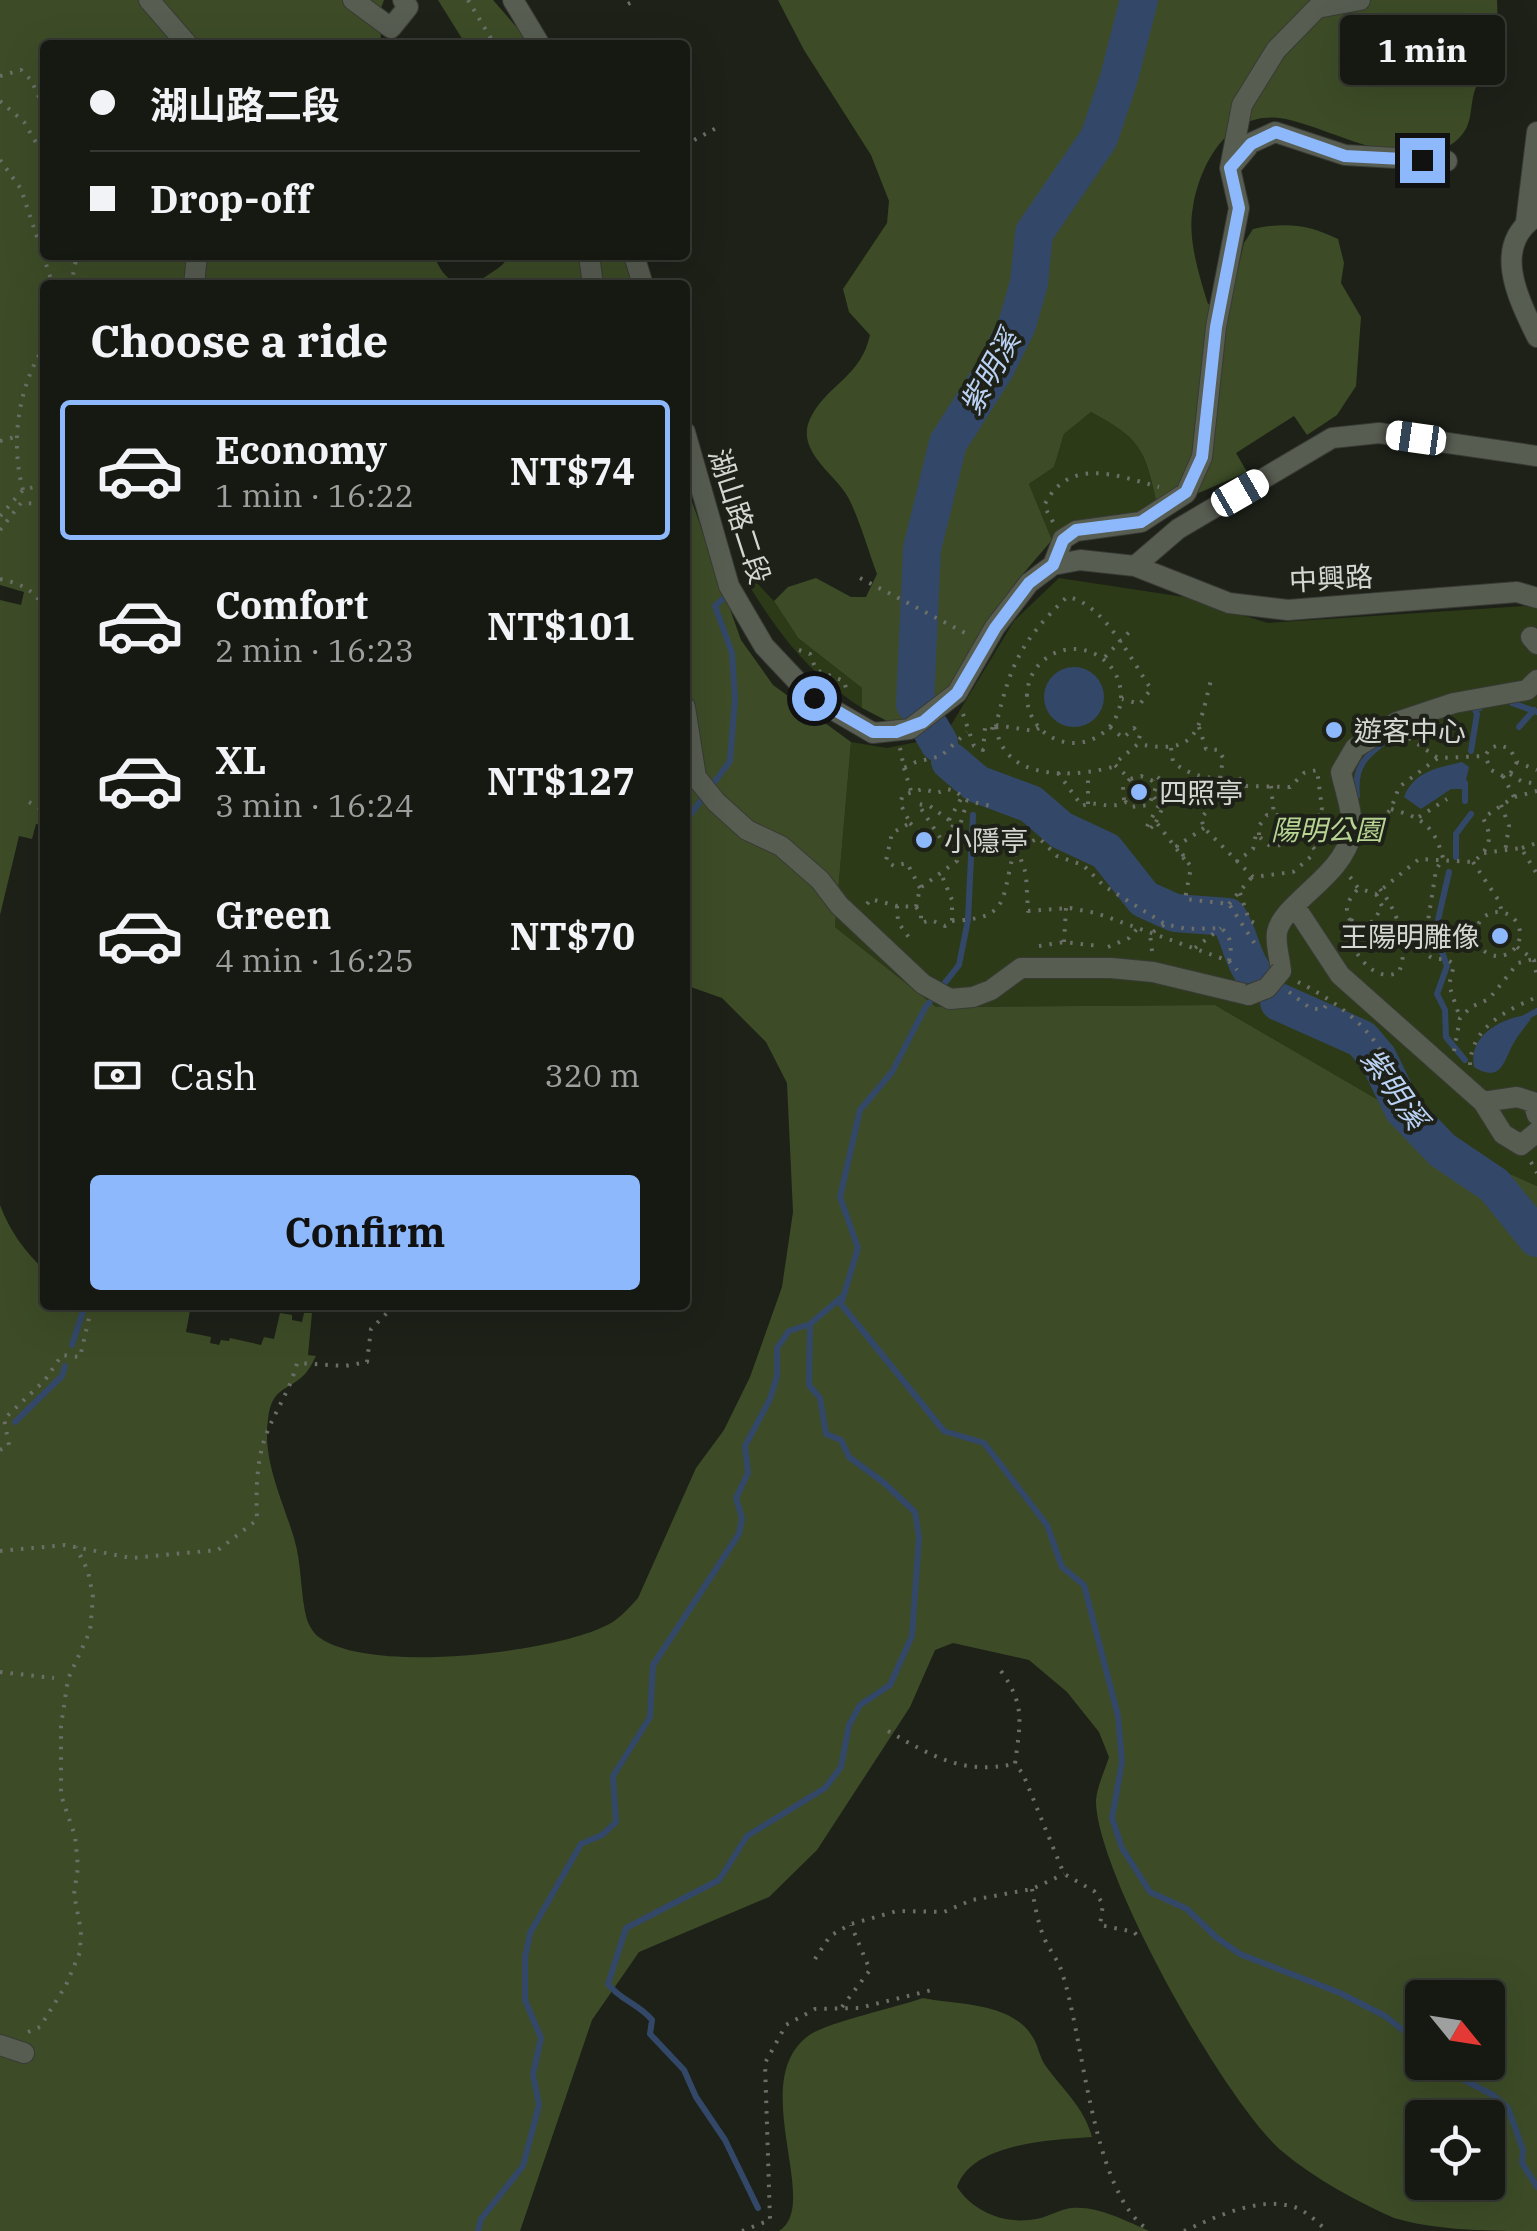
<!DOCTYPE html>
<meta charset="utf-8">
<style>
body{margin:0;font-family:"IBM Plex Serif","Noto Sans TC",serif;background:#232620;color:#f1f3f6;height:100vh;display:flex;flex-direction:column;font-size:38px;white-space:nowrap}
*{box-sizing:border-box;margin:0}
p{font-size:32px;color:#9ea09f}
.icon{flex:none;width:55px;height:55px;fill:none;stroke:currentColor;stroke-width:2;stroke-linecap:round;stroke-linejoin:round}
.map{position:relative;flex:1;overflow:hidden}
.sheet{position:absolute;left:40px;top:280px;width:650px;height:1030px;display:flex;flex-direction:column;background:#161912;border-radius:10px;box-shadow:0 10px 40px #0002,0 0 0 2px #353832}
.sheet>*{flex:none}
.top-card{position:absolute;left:40px;top:40px;width:650px;height:220px;border-radius:10px;box-shadow:0 10px 40px #0002,0 0 0 2px #353832;display:grid;align-content:center;height:220px;padding:0 50px;background:#161912}
.needle{width:65px;rotate:120deg}
.buttons{position:absolute;left:1405px;top:1980px;display:grid;gap:20px}
.buttons a{display:grid;place-items:center;width:100px;height:100px;border-radius:10px;background:#161912;box-shadow:0 10px 40px #0002,0 0 0 2px #353832;font-size:50px}
.end{position:absolute;width:45px;height:45px;margin:-22px;border:12px solid #8db9fc;background:#111;box-shadow:0 0 0 5px #111}
.from{border-radius:50%}
.bubble{position:absolute;height:70px;border-radius:10px;background:#161912;box-shadow:0 10px 40px #0002,0 0 0 2px #353832;font-size:32px;font-weight:800;line-height:70px;text-align:center}
.car{position:absolute;width:30px;height:60px;margin:-30px -15px;border-radius:12px;box-shadow:0 0 8px 2px #0007;background:linear-gradient(#fff 24%,#345 0 40%,#fff 0 76%,#345 0 86%,#fff 0)}
.top-card b{display:flex;align-items:center;gap:35px;height:95px;font-size:38px}
.top-card b+b{border-top:2px solid #353832}
.top-card i{width:25px;height:25px;background:#f1f3f6}
ul{padding:0;list-style:none}
li{display:flex;align-items:center;gap:30px;height:140px;margin:0 20px 15px;padding:0 30px;border:5px solid transparent;border-radius:10px}
li div{flex:1}
li b{display:block;font-size:38px}
li em{font-style:normal;font-weight:800}
li.on{border-color:#8db9fc}
li>.icon{width:90px;height:90px;stroke-width:1.5}
h2{padding:0 50px;font-size:45px;line-height:120px}
.pay{display:flex;align-items:center;gap:25px;height:110px;padding:0 50px;font-size:38px}
.pay p{margin-inline-start:auto}
.primary-button{display:flex;gap:20px;margin-top:auto;padding:20px 50px}
.primary-button a{flex:1;height:115px;border-radius:10px;background:#8db9fc;color:#111;font-size:40px;font-weight:800;line-height:115px;text-align:center}
.map>svg:first-child{display:block}
.green{fill:#2c3a17}
.forest{fill:#3d4c27;fill-rule:evenodd}
.water{fill:#334868}
.lines{fill:none;stroke-linecap:round;stroke-linejoin:round}
.stream{stroke:#334868;stroke-width:6}
.river{stroke:#334868;stroke-width:38}
.minor-casing{stroke:#383b35;stroke-width:22}
.path{stroke:#6b6f67;stroke-width:4;stroke-dasharray:2.5 8;stroke-linecap:butt}
.minor{stroke:#585d52;stroke-width:20}
.minor-bridge-casing{stroke:#383b35;stroke-width:22;stroke-linecap:butt}
.minor-bridge{stroke:#585d52;stroke-width:20}
.route{stroke:#8db9fc;stroke-width:12}
.poi-dot{fill:#8db9fc;stroke:#1d2118;stroke-width:4}
.labels{text-anchor:middle;dominant-baseline:central;stroke-width:8;stroke-linejoin:round;paint-order:stroke}
.street-label{font-size:28px;fill:#d4d7d1;stroke:#1d2118}
.poi-label{font-size:28px;fill:#d4d7d1;stroke:#1d2118;text-anchor:start}
.park-label{font-size:28px;font-style:italic;fill:#b7d493;stroke:#1d2118}
.water-label{font-size:30px;font-style:italic;fill:#bad1f4;stroke:#1d2118}
</style>
<div class="map">
<svg width="1537" height="2231" viewBox="0 0 1537 2231">
<rect width="100%" height="100%" fill="#1d2118"/>
<!-- green -->
<path class="green" d="M1091,412C1141,439 1145,449 1157,504L1138,516L1093,523L1052,540L1029,484L1054,467L1064,434Z
M1059,578L1184,597L1268,623L1525,606L1537,609V1186L1490,1165L1215,1005L936,1007L835,927L851,742L887,748L922,741L948,730L1014,621Z
M753,579L774,601L798,638L862,688V708C808,673 780,636 747,582Z"/>
<!-- forest -->
<path class="forest" d="M0,0H384L380,11L381,45H45V255H434C445,286 465,292 491,273C500,267 505,264 509,255H626L635,285H45V819L42,825L36,824L32,839L19,836L0,915V600L21,605L24,592L0,585Z
M438,0H493L532,45H466Z
M778,0H1497C1498,17 1497,44 1490,60C1486,70 1479,78 1476,87C1469,104 1474,123 1460,137C1417,183 1327,124 1279,118C1228,112 1200,164 1193,207C1187,238 1199,275 1208,304L1229,307L1244,243L1253,229C1285,222 1308,224 1338,239L1344,263L1341,283L1361,317L1356,386L1337,415L1307,435L1294,416L1236,453L1247,472L1201,492L1157,504C1145,449 1141,439 1091,412L1064,434L1054,467L1029,484L1052,540L1016,582L947,692L908,719L889,722L862,708V688L798,638L774,601L788,587L816,578L851,597H866L877,574C868,550 861,524 850,501C839,475 791,451 812,415C830,383 861,376 870,335L849,312L843,289L887,223L889,201L871,155L804,50Z
M685,482L741,640L773,685L851,742L835,927L936,1007L1215,1005L1490,1165L1537,1186V2231C1490,2231 1438,2231 1394,2218C1356,2201 1315,2179 1283,2152C1227,2106 1095,1871 1096,1800C1097,1787 1105,1770 1109,1757L1099,1732L1067,1692L1029,1660L953,1643L935,1650L910,1707L817,1850L769,1897L639,1952L592,2020L520,2231H0V1205C9,1229 25,1253 45,1270V1305H168L178,1310L180,1305H191L186,1332L211,1337L210,1343L219,1345L221,1340L229,1341L230,1338L261,1345L264,1337L274,1339L280,1313L292,1315V1320L302,1322L304,1313H312L308,1355L316,1356C313,1362 309,1370 304,1375C286,1392 272,1387 268,1419C262,1460 283,1501 294,1538C302,1564 300,1594 307,1620C310,1627 314,1634 320,1638C372,1674 548,1653 603,1627C618,1621 627,1610 638,1598L696,1468L724,1430L750,1377L782,1287L793,1212L787,1083L766,1042L722,998L685,985ZM1422,1998H1488V2062H1422ZM1422,2118H1488V2182H1422Z
M923,1998C957,2005 1011,2002 1032,2036C1038,2044 1039,2056 1045,2065C1062,2089 1084,2107 1092,2137C1053,2140 972,2142 957,2187C975,2214 1009,2226 1041,2218C1051,2215 1062,2209 1072,2208C1098,2206 1126,2221 1149,2231H779C823,2205 744,2078 811,2034C830,2022 897,2007 923,1998Z"/>
<!-- water -->
<path class="water" d="M1044 697a30 30 0 1 1 60 0a30 30 0 1 1-60 0Z
M1462,762L1469,767L1464,789H1451L1421,809L1404,797C1414,771 1438,768 1462,762Z
M1526,1015L1531,1019C1524,1028 1516,1038 1511,1048C1502,1068 1498,1081 1474,1067C1468,1036 1500,1019 1526,1015Z"/>
<g class="lines">
<!-- stream -->
<path class="stream" d="M1512,703L1537,712
M1519,727L1534,710
M1471,751L1477,714L1474,708H1480
M977,790V784
M1357,796C1353,762 1370,753 1395,734
M1465,801V783
M973,815L968,920L959,965L925,1008L892,1072L860,1110L840,1197L858,1248L841,1304L944,1431L984,1443L1047,1525L1062,1567L1084,1585L1118,1716L1122,1762L1112,1818L1122,1848L1150,1892L1187,1909L1217,1938L1240,1954L1340,1993L1385,2016L1422,2045
M685,822L730,761L735,699L732,653L715,606L724,598
M1456,857V834L1471,814
M1449,872L1435,933L1447,966L1437,994L1445,1010L1446,1037L1465,1060
M1521,1020L1537,1011
M72,1345L85,1305
M15,1422L62,1376L65,1366
M1440,2062L1447,2071L1493,2095L1508,2108L1523,2150L1522,2163L1537,2187
M758,2208L725,2140L696,2097L684,2070L650,2034L652,2020C639,2004 620,2000 608,1984L626,1928L719,1880L747,1836L825,1788L841,1767L849,1725L860,1705L890,1685L912,1636L919,1537L915,1512L883,1482L849,1457L841,1440L826,1434L820,1398L809,1385L810,1324
M478,2231L481,2219L523,2166L539,2105L533,2074L541,2038L525,2000V1958L530,1933L581,1844L602,1835L616,1822L613,1776L650,1717L653,1665L739,1534L742,1518L736,1498L748,1473L745,1446L770,1399L777,1376V1348L789,1331L810,1324L843,1296"/>
<!-- river -->
<path class="river" d="M915,704L922,549L948,443L995,369L1017,325L1029,283L1034,233L1099,138L1119,78L1139,0
M931,729L939,743
M950,761L977,784L1031,804L1061,830L1106,851L1144,899L1175,913L1228,917C1241,937 1240,955 1254,974
M1279,1002L1362,1039L1378,1058L1403,1109L1442,1150L1494,1185L1537,1238"/>
<defs>
<path id="minor" d="M149,0L188,45
M353,0L391,28L408,7L403,0
M513,0L540,45
M1230,168L1251,143L1275,132L1345,155L1447,161
M1537,216C1490,245 1519,300 1537,337
M1526,222L1537,132
M589,255L593,285
M634,255L643,285
M194,285L197,255
M685,432L729,586L764,646L813,698L873,733L910,729L957,693L995,627L1029,583L1053,565L1080,560L1135,566L1229,603L1288,610L1517,592L1537,598
M1053,565L1063,539L1076,531L1141,522L1186,493L1202,457L1216,327L1239,208L1230,168L1242,105L1276,50L1317,8L1360,0
M1135,566L1178,529L1332,438L1379,433L1537,456
M1531,637L1537,644
M685,707L696,777L716,802L747,830L781,846L820,880L839,905L923,984L950,999L973,997L991,990L1021,968H1111L1153,972L1249,995
M1296,908L1340,975L1483,1102L1503,1134L1521,1145L1537,1132
M1281,971C1280,959 1275,944 1277,932C1283,903 1344,875 1351,834C1354,814 1345,791 1341,772L1355,748L1397,722L1454,703L1527,690L1537,680
M1483,1102L1517,1097L1533,1102L1537,1115
M0,2045L24,2053"/>
</defs>
<!-- minor casing -->
<use href="#minor" class="minor-casing"/>
<!-- path -->
<path class="path" d="M468,0L495,45
M628,4L636,0
M0,76L21,70L31,80L45,110
M0,101L24,122L45,158
M685,145L718,127
M0,160L21,189L53,285
M71,285L77,255
M0,441L15,437
M43,484L45,495
M23,490C10,442 18,387 45,345
M0,516L23,490L45,484
M1053,522L1044,506C1068,456 1116,475 1159,487
M0,530L21,503L45,504
M860,578L969,635
M0,579C22,584 35,590 45,610
M1027 696a47 47 0 1 1 94 0a47 47 0 1 1-94 0Z
M799,650L810,654L816,670L844,681L848,695
M1105,657L1133,628
M963,714L974,746L983,750L985,728L992,730L993,724L996,725C1001,782 1075,778 1116,766
M1110,727L1123,738L1134,728L1140,735L1138,743
M1199,727L1206,749L1219,750L1223,758L1217,800L1201,818L1204,828L1253,877L1293,872L1315,853
M1039,728L1034,731L996,725C1011,663 1021,641 1067,597C1103,602 1132,661 1151,689L1140,704L1122,699
M1409,738L1438,758
M900,748L904,768L916,762L941,756L967,732
M1171,748L1173,762C1194,779 1213,779 1238,777L1246,786L1290,787L1304,773L1317,770L1322,808L1311,845L1317,852
M1517,762L1510,774L1503,776L1491,770L1485,756L1490,748L1499,745L1510,749L1517,762L1537,770
M904,768L911,791
M1058,773L1082,806C1098,799 1107,811 1126,802L1131,807L1149,805L1156,787L1153,781
M1510,774L1521,781L1537,784
M1503,776L1514,797
M1203,779L1196,796L1188,800L1156,776L1153,781L1141,776L1130,779L1114,764L1138,744C1199,756 1198,730 1211,680
M1271,786L1274,815
M1154,797L1159,805L1146,828L1149,830L1156,822L1185,860
M1124,800L1123,787L1130,779
M29,802L45,811
M1088,804V774
M1501,805L1509,826L1505,852
M1391,809C1422,818 1434,825 1443,858L1436,870L1424,946C1429,967 1444,953 1454,965L1449,985L1460,1018
M1419,817L1447,799
M949,820L930,806L918,804L941,839L950,833L954,823L949,820L962,797
M1156,822L1171,790
M910,823L920,832
M1371,824L1380,821L1391,809L1399,787L1438,758L1485,756
M1204,828L1177,846L1191,867L1185,899L1229,904L1255,944
M1259,835V826L1267,815H1281L1291,823V829
M1522,848L1537,843
M1484,853L1521,848L1537,874
M1236,862L1253,849L1256,834L1270,846L1282,845L1307,818L1320,815
M1473,862L1499,901L1502,912
M1350,877L1358,888L1376,894L1419,859L1473,862C1491,848 1493,837 1483,818L1514,797L1537,791
M920,888L907,863L894,866L886,861L892,833L910,823L900,803L903,795L923,789L937,793L947,789L955,791L968,801L995,807
M1357,890C1349,899 1343,908 1350,920L1344,924C1349,946 1372,986 1399,972C1410,944 1397,911 1380,889
M1240,893L1249,920L1260,926
M867,904L871,899L897,906L916,907L920,888L957,861L954,845L967,802
M1229,904L1252,877
M897,906L898,922L912,942
M916,907L921,913V923L931,920L945,926L952,921V900L940,871
M1476 934a22 22 0 1 1 44 0a22 22 0 1 1-44 0Z
M1351,920L1361,925L1374,921L1382,906L1376,894
M952,921C1008,918 1001,904 1013,855L1019,854
M1402,938L1408,935L1424,946
M1064,942L1066,908
M1039,946L1064,942L1099,946
M1108,947L1129,938L1137,929
M1517,947L1534,960L1537,978
M1195,948L1221,928
M1152,951L1150,934L1165,924
M1229,961C1232,947 1232,937 1221,928L1187,929L1165,924L1104,886L1083,865L1057,856L1039,838L1017,848L1026,874L1028,911L1070,908L1096,913L1229,961L1237,970
M1298,982C1332,999 1370,1025 1386,1061L1378,1064
M1289,992L1310,1008L1323,1010L1329,1001
M1454,1051L1460,1018L1471,1007L1489,999L1518,963L1537,958
M1470,1065C1471,1027 1507,1010 1537,997
M1531,1162L1537,1173
M311,1305H319
M0,1450L9,1445L4,1419L45,1380L62,1355L80,1357L92,1305
M0,1551L65,1545L131,1558L218,1550L257,1520C256,1492 256,1462 266,1435C276,1409 290,1391 297,1363L345,1366L367,1362L371,1329L395,1305
M1001,1671C1026,1706 1020,1723 1015,1764L1023,1774L1064,1874L1094,1891L1103,1904L1100,1925L1134,1932L1141,1940
M0,1672L54,1678
M888,1731C932,1756 962,1775 1014,1764
M1032,1889C1035,1906 1038,1924 1045,1940C1050,1950 1056,1958 1060,1967C1084,2030 1090,2194 1150,2231
M815,1959L830,1936L851,1924L897,1911L944,1912L972,1900L1032,1889L1064,1874
M842,2007L870,1970L851,1925
M28,2032L40,2027L66,1985L80,1952L81,1931L74,1894L78,1867L75,1836L61,1795V1726L68,1679L90,1631L93,1597L88,1571L76,1547
M742,2231L770,2220L765,2063L786,2025L815,2009L859,2008L932,1990
M1184,2231C1213,2218 1253,2199 1286,2205C1303,2207 1315,2220 1327,2231"/>
<!-- minor -->
<use href="#minor" class="minor"/>
<defs>
<path id="minor-bridge" d="M1249,995L1267,988L1281,971"/>
</defs>
<!-- minor-bridge casing -->
<use href="#minor-bridge" class="minor-bridge-casing"/>
<!-- minor-bridge -->
<use href="#minor-bridge" class="minor-bridge"/>
</g>
<g class="lines">
<!-- route -->
<path class="route" d="M814,698L873,732H896L923,722L957,693L995,628L1029,583L1053,565L1063,540L1076,530L1141,522L1186,492L1202,457L1216,327L1239,208L1230,168L1251,144L1276,132L1345,156L1422,160"/>
</g>
<!-- markers -->
<g class="poi-dot">
<circle cx="1334" cy="730" r="10"/>
<circle cx="1139" cy="792" r="10"/>
<circle cx="924" cy="840" r="10"/>
<circle cx="1500" cy="936" r="10"/>
</g>
<g class="labels">
<!-- street labels -->
<g class="street-label">
<text transform="translate(740 516) rotate(72)">湖山路二段</text>
<text transform="translate(1331 578) rotate(-3)">中興路</text>
</g>
<!-- poi labels -->
<g class="poi-label">
<text x="1354" y="730">遊客中心</text>
<text x="1159" y="792">四照亭</text>
<text x="944" y="840">小隱亭</text>
<text x="1480" y="936" text-anchor="end">王陽明雕像</text>
</g>
<!-- park labels -->
<g class="park-label">
<text x="1327" y="829">陽明公園</text>
</g>
<!-- water labels -->
<g class="water-label">
<text transform="translate(989 372) rotate(-61)">紫明溪</text>
<text transform="translate(1395 1088) rotate(55)">紫明溪</text>
</g>
</g>
</svg>
<div class="buttons">
<a><svg class="needle" viewBox="-14 -14 28 28"><path d="M0-13l5 13h-10z" fill="#e53935"/><path d="M0 13l5-13h-10z" fill="#9ea09f"/></svg></a>
<a><svg class="icon" aria-label="locate" viewBox="0 0 24 24"><circle cx="12" cy="12" r="6"/><path d="M12 2v4M12 18v4M2 12h4M18 12h4"/></svg></a>
</div>
<i class="end from" style="left:814px;top:698px"></i>
<i class="end" style="left:1422px;top:160px"></i>
<div class="bubble" style="left:1340px;top:15px;width:165px">1 min</div>
<i class="car" style="left:1416px;top:438px;rotate:278deg"></i>
<i class="car" style="left:1240px;top:493px;rotate:60deg"></i>
<div class="top-card">
<b><i class="from"></i>湖山路二段</b>
<b><i></i>Drop-off</b>
</div>
<section class="sheet">
<h2>Choose a ride</h2>
<ul>
<li class="on"><svg class="icon" aria-label="car" viewBox="0 0 24 24"><path d="M5 17H2v-5l4-1 3-4h7l3 4 3 1v5h-3M9 17h6M6 11h13"/><circle cx="7" cy="17" r="2"/><circle cx="17" cy="17" r="2"/></svg><div><b>Economy</b><p>1 min · 16:22</p></div><em>NT$74</em></li>
<li><svg class="icon" aria-label="car" viewBox="0 0 24 24"><path d="M5 17H2v-5l4-1 3-4h7l3 4 3 1v5h-3M9 17h6M6 11h13"/><circle cx="7" cy="17" r="2"/><circle cx="17" cy="17" r="2"/></svg><div><b>Comfort</b><p>2 min · 16:23</p></div><em>NT$101</em></li>
<li><svg class="icon" aria-label="car" viewBox="0 0 24 24"><path d="M5 17H2v-5l4-1 3-4h7l3 4 3 1v5h-3M9 17h6M6 11h13"/><circle cx="7" cy="17" r="2"/><circle cx="17" cy="17" r="2"/></svg><div><b>XL</b><p>3 min · 16:24</p></div><em>NT$127</em></li>
<li><svg class="icon" aria-label="car" viewBox="0 0 24 24"><path d="M5 17H2v-5l4-1 3-4h7l3 4 3 1v5h-3M9 17h6M6 11h13"/><circle cx="7" cy="17" r="2"/><circle cx="17" cy="17" r="2"/></svg><div><b>Green</b><p>4 min · 16:25</p></div><em>NT$70</em></li>
</ul>
<div class="pay"><svg class="icon" aria-label="cash" viewBox="0 0 24 24"><path d="M3 7h18v10H3z"/><circle cx="12" cy="12" r="2"/></svg>Cash<p>320 m</p></div>
<div class="primary-button"><a>Confirm</a></div>
</section>
</div>
